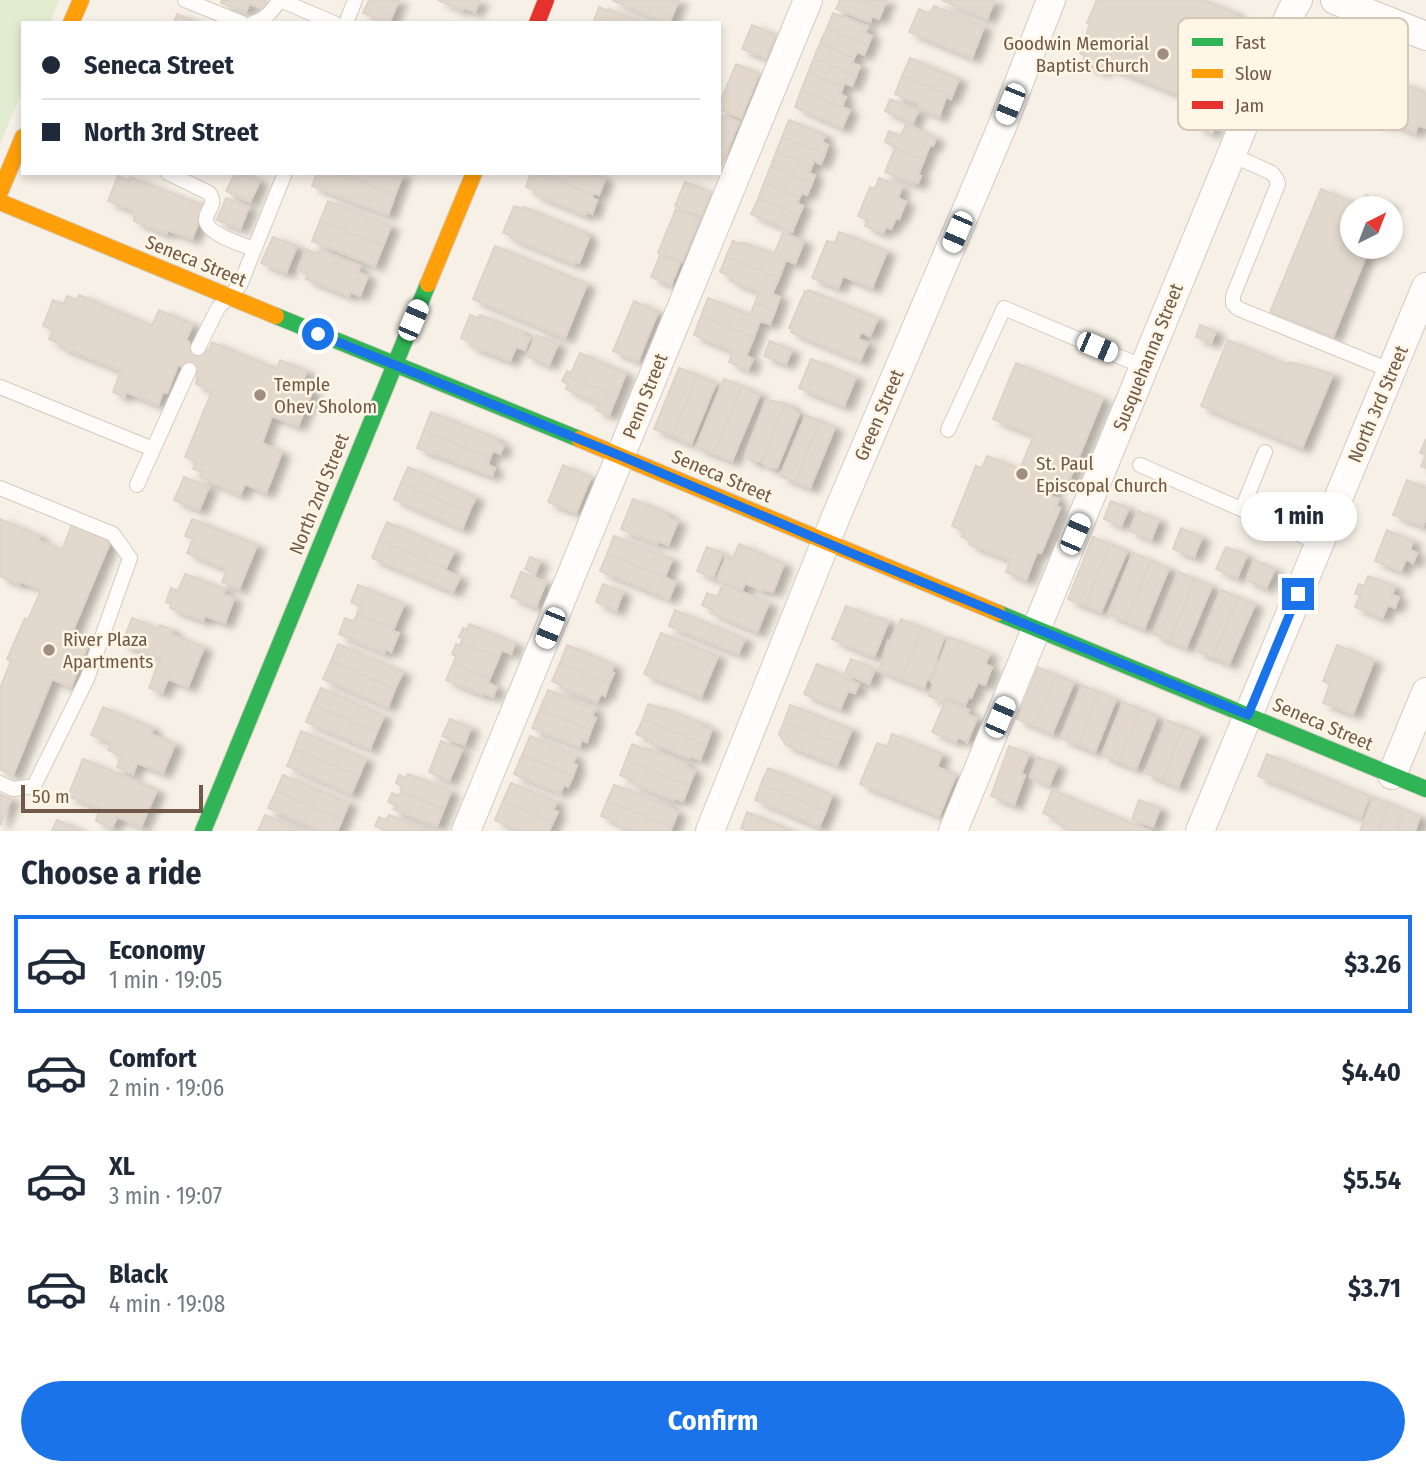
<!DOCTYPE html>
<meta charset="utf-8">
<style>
body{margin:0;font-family:"Fira Sans Condensed",sans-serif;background:#f2f2f3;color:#1f2937;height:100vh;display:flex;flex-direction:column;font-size:26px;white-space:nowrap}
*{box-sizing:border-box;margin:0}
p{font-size:23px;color:#747a83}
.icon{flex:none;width:38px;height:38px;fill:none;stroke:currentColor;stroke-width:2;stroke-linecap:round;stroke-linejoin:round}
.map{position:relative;height:831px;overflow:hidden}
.panel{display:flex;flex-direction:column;background:#fff;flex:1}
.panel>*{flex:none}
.top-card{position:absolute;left:21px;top:21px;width:700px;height:154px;border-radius:0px;box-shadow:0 4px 10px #0003;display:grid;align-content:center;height:154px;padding:0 21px;background:#fff}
.needle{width:46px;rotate:42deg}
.buttons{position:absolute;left:1340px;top:196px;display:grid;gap:14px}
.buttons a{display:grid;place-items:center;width:63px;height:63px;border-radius:50%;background:#fff;box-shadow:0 4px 10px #0003;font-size:35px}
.scale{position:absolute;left:21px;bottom:18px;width:182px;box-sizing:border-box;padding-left:7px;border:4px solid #725848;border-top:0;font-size:19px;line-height:24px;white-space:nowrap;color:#725848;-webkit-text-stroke:5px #fff6e6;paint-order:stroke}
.end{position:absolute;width:32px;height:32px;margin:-16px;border:9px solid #1a73e8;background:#fff;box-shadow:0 0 0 4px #fff}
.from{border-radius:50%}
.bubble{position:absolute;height:49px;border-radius:24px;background:#fff;box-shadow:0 4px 10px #0003;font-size:23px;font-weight:700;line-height:49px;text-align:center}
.car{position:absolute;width:21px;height:42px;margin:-21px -10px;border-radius:9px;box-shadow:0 0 5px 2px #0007;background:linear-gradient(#fff 24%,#345 0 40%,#fff 0 76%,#345 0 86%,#fff 0)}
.top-card b{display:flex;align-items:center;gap:24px;height:66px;font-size:26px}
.top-card b+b{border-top:2px solid #e0e1e3}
.top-card i{width:18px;height:18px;background:#1f2937}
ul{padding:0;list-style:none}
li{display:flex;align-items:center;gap:21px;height:98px;margin:0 14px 10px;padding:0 7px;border:4px solid transparent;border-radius:0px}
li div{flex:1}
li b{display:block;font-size:26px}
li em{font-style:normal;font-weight:700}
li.current{border-color:#1a73e8}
li>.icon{width:63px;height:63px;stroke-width:1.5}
h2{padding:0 21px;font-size:32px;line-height:84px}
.button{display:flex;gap:14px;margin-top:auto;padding:14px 21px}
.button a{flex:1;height:80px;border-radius:42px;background:#1a73e8;color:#fff;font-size:28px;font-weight:700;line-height:80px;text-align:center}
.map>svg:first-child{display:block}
.green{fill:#e1ecd1}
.building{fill:#e2d8ce;stroke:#ded3c9;stroke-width:2;filter:url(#shadow)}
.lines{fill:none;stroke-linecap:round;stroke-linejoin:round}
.lane-casing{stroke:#d4cbc2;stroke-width:16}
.street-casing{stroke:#d4cbc2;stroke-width:30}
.fast-casing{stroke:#d6ccc3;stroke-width:18}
.slow-casing{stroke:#d6ccc3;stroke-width:18}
.jam-casing{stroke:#d6ccc3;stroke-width:18}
.lane{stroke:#fefdfb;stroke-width:14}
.street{stroke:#fefdfb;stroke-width:28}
.fast{stroke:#30b455;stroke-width:16}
.slow{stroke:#ff9f0a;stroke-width:16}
.jam{stroke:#e5322d;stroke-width:16}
.route{stroke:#1a73e8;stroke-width:9}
.poi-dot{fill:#a08d7f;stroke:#fff6e6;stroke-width:2.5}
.labels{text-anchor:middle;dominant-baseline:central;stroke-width:5;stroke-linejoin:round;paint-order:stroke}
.poi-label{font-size:19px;fill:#725848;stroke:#fff6e6;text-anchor:start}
.street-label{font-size:19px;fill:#725848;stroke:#fff6e6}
.key{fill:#fff6e6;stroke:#d5c7b7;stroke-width:2}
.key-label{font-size:19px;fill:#725848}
</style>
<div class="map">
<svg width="1426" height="831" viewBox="0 0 1426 831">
<defs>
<filter id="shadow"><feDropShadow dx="8" dy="4.5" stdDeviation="3.5" flood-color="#0004"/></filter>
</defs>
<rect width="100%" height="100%" fill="#f6f0e6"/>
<!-- green -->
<path class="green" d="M0,0H59L50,23H23V89L0,144Z"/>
<!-- building -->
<path class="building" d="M222,0H266L263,9L249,3L246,12L221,3Z
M369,0H399L389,23L363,13Z
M438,0H480L475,12L463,7L462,10Z
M612,0H679L669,23L659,20Z
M840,0H860L883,9L879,19L872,16L870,22L836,9Z
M860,0H887L883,9Z
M942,0H995L987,19Z
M1097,0H1204L1236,13L1235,16L1243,19L1239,27L1231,24L1228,32L1249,41L1227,93L1207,85L1204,92L1210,94L1207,103L1200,100L1196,111L1178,103L1182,96L1105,65L1103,72L1082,63L1085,56L1080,53L1090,24L1087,23Z
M934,6L984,27L972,58L909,32L919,9L930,14Z
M599,7L608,11L609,9L643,23H593Z
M833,13L868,26L865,33L872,36L868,45L827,28Z
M177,14L197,23H174Z
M752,25L776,35L766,58L742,49Z
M827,28L868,45L864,55L857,52L854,58L820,43Z
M820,43L854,58L852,63L860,66L856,76L814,58Z
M814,58L856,76L852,86L845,83L843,87L808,73Z
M910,58L959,79L952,96L902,76Z
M736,64L759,74L741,118L719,109V105Z
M1366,71L1402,85L1403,83L1426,93V128L1418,125L1415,133L1388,122L1387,125L1368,118L1370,114L1351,107Z
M808,73L843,87L840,94L846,97L842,107L801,91Z
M902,76L952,96L951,99L946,97L939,117L919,108L920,104L895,94Z
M801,91L850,110L842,128L795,107Z
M890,99L918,111L913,123L885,111Z
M719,114L739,122L721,166H719Z
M1202,116L1216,122L1212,133L1197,127Z
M789,120L825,135L822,142L828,145L825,154L782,137Z
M906,124L936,138L933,146L930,145L924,160L895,148L896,147L885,142L889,131L901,136Z
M782,137L825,154L821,164L814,161L812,166L776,152Z
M895,148L924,160L918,175L921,176L918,183L915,182V184L885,172Z
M776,152L812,166L809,173L815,175L812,183L771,166Z
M771,166L812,183L807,195L802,193L800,197L764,183Z
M235,173H244L260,181L250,202L226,191Z
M317,173H340L395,195L388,215L312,186Z
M340,173H400L403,174L395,195Z
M531,173H541L593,195L592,198L597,200L592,214L587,212L585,215L534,194L535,190L526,187Z
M541,173H595L605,179L599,195L594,193L593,195Z
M118,176L129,181L130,177L205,206L192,239L167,230L166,234L134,221V211L108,201Z
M879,178L902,187L898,198L906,202L899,219L896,218L891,229L886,227L883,233L865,226L868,220L858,216L870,187L875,189Z
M685,182L711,192L701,217L675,206Z
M764,183L800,197L797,203L803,206L799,215L758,199Z
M1321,189L1361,206L1366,195L1391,205L1390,208H1353V247H1378L1375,253L1368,251L1333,337L1270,312Z
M226,198L249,207L240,229L217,220Z
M758,199L799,215L792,232L781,230L782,227L751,214Z
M328,201L391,226L383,246L320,221Z
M514,206L523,209L524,207L587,233L586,236L589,238L579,263L575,262L574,264L511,238L512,236L503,233Z
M676,209L700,219L682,262L658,253Z
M320,221L383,246L375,266L312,241Z
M839,232L887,251L872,288L843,276L838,288L812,278L827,241L835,243Z
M783,233L804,241L795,264L786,260L779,278L726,257L733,241L741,244L742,242L774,254Z
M273,237L297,246L286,273L261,263Z
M495,246L587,284L565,338L473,299Z
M306,249L318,254L320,250L360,266L358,272L368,276L360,296L350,292L349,296L306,279L308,274L298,270Z
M660,255L680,263L671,285L651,277Z
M726,257L779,278L772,294L780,297L775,311L755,303L759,292L731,281L732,277L720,272Z
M808,290L878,318L870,336L861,332L858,339L868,343L860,361L791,332L792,329L789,328L805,291L807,293Z
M79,295L152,326L159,310L193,324L186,340L189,342L188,344L198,348L209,351L212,342L277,369L280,360L307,371L301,385L313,390L298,426L272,416L262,443L282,452L266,493L245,484L240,495L200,477L202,472L193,469L197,462L185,457L212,391L196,384L198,372L178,365L167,393L163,392L158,405L126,392L124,397L113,392L121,371L59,346L60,344L49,339L53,330L43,326L53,300L64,304L67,296L77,300Z
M708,298L750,315L755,303L775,311L770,324L760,321L754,337L701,316Z
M634,301L658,312L638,361L613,351Z
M470,315L479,318L480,315L524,332L523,335L530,338L525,350L516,347L510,361L470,346L471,342L461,338Z
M701,316L754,337L746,356L753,359L748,370L729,362L733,351L694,335Z
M1200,325L1216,331L1211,343L1196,337Z
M536,335L558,344L549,365L527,356Z
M1228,340L1288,365L1290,362L1333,374L1302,448L1201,406Z
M770,341L792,350L786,364L764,356Z
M580,353L626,373L617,396L565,375L567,371L571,373Z
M811,359L856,377L844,406L799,388Z
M1016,363L1103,398L1068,483L1058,479L1051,496L1059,499L1056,506L1060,508L1041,553L1037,552L1026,580L1006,572L1010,560L969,544L971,541L962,537L964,531L952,526L976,466L982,468L987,456L1020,469L1034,435L993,419Z
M679,368L698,375L672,436L654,429Z
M565,375L617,396L609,415L596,410L599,403L566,389L568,384L562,381Z
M698,375L716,383L691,444L672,436Z
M724,379L742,386L714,454L696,447Z
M742,386L760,394L732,461L714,454Z
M766,400L786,403L761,462H756L750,460L745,456Z
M786,403L799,414L777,468H769L761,462Z
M431,412L498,439L497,442L504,445L500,454L493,451L490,458L424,430Z
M806,415L820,421L795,482L780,476Z
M820,421L835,427L810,488L795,482Z
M424,430L490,458L488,465L495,468L492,476L417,448Z
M1426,439V468L1421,466L1426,455L1420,453Z
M563,465L591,477L576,513L548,502Z
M408,467L476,497L469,512L401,483Z
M184,477L209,487L199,510L174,500Z
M1407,480L1426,488V517L1423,526L1393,515Z
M401,483L469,512L462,529L394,499Z
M633,499L669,514L667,517L678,521L668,545L658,541L657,544L621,529Z
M1111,501L1129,508L1121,526L1104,519Z
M1138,511L1159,520L1151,540L1130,531Z
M0,519L40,536L38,540L62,550L72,524L111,540L70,637L88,645L71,687L52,679L13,775L0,769V688L11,661L7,659L25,618L28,620L41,590L20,581L19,584L0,576Z
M192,519L257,545L239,589L222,582L227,569L187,553L193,539L185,536Z
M387,522L454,551L446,568L379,540Z
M1181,528L1202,537L1194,557L1173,549Z
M1387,530L1413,541L1410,550L1417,553L1413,563L1406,559L1401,571L1375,561Z
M614,536L672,559L665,577L607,554Z
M1093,537L1110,544L1085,606L1068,599Z
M379,540L446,568L445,570L460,577L453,592L372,558Z
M739,544L784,564L773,592L763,589V591L745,583L742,590L717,579L726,557L732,560Z
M1110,544L1127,551L1101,612L1085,606Z
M707,547L723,553L713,578L697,571Z
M1226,547L1247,555L1237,578L1216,569Z
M1133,553L1151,561L1126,621L1108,614Z
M607,554L676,582L669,599L600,571Z
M530,557L540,561L535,574L525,569Z
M1254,560L1275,569L1266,588L1246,580Z
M1151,561L1169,568L1144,629L1126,621Z
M521,572L546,582L536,607L511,597Z
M1179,572L1195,579L1170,641L1153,634Z
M185,574L225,589L223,594L234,598L225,623L205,616L203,621L170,608L171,604L166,602L171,588L178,591Z
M1368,576L1395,586L1392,595L1399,597L1395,608L1388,605L1382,618L1355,607L1360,595L1355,594L1359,584L1364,586Z
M1195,579L1212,586L1186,648L1170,641Z
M603,584L623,592L616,611L596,602Z
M723,584L769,603L757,632L711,613L713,610L702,605L707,593L717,597Z
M358,585L404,604L394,628L357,614L360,606L351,602Z
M1221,590L1238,597L1213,657L1196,651Z
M1238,597L1255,604L1229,664L1213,657Z
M846,606L878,619L879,617L887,620L886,622L888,623L874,657L832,639Z
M675,610L745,639L738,654L669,626Z
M357,614L394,628L393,631L399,633L391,652L385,649L384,653L339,634L345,618L354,622Z
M132,618L159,629L160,625L173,630L171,634L204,647L188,687L168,679L162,693L149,688L160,658L122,644Z
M901,619L923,628L901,679L879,670L888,641L890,642Z
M469,624L515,643L511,654L502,650L499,657L461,643L463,638L459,637L463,628L467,630Z
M923,628L944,637L936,660L937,661L930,680L927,679L924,688L901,679Z
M661,633L718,656L701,697L644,674Z
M949,637L990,653L985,664L992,667L985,685L978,682L971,698L969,697L965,705L945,697L943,702L929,696L933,684L931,682Z
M461,643L499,657L490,678L453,664L456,656L452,654L456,644L460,646Z
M338,644L403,672L395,689L331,661Z
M567,645L614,665L611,672L614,673L609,684L560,663Z
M1337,645L1374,660L1353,714L1323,703L1330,684L1323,681Z
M851,659L875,669L869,684L845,673Z
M331,661L395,689L388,707L323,679Z
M560,663L609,684L605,696L601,694L597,702L561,687V685L552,681Z
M453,664L490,678L488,683L497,687L493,697L484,693L483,695L446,680Z
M817,664L859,684L855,693L848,691L840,709L804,694Z
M1038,667L1056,675L1034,726L1017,719Z
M1056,675L1074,682L1052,734L1034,726Z
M1082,685L1099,692L1078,745L1061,738Z
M321,688L384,716L377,732L313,705Z
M548,690L595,709L592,716L596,718L591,730L540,709Z
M1099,692L1116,699L1095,752L1078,745Z
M946,700L969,710L967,714L977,718L967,742L958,737L956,742L932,732Z
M1123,702L1140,709L1119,762L1102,755Z
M648,704L663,709L664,708L704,724L703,726L712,729L706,745L643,719Z
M313,705L377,732L370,749L306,722Z
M790,705L852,729L845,746L784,722Z
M103,707L153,728L151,734L175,744L163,773L137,763L133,774L117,767L121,756L108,750L111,743L91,735Z
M540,709L591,730L587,742L582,740L579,747L532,728Z
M1140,709L1157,717L1136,769L1119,762Z
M450,719L471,728L464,745L442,736Z
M643,719L706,745L700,760L690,756L689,758L650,742L651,740L636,734Z
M1167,720L1184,727L1162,780L1145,773Z
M784,722L845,746L837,765L786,745L779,734Z
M1184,727L1200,734L1178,787L1162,780Z
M301,731L366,759L359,776L294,749Z
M892,734L942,754L937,767L956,775L939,816L860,784L877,743L887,747Z
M530,736L576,756L573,763L577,765L573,776L522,755Z
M441,741L462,750L449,781L429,772Z
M632,744L646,750L647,748L687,764L686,767L695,771L689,786L626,760Z
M1009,746L1029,754L1021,774L1025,775L1014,805L991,796Z
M294,749L359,776L351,794L287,766Z
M1267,754L1370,796L1361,818L1258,776Z
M522,755L573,776L568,787L564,785L560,793L514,774Z
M1038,757L1058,765L1049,785L1030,777Z
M83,759L157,790L141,827L117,817L112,828L96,821L100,809L68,796Z
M626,760L689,786L683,801L674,798L673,800L633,783L634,781L620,775Z
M768,768L832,795L826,811L761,784Z
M408,774L451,791L444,809L401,791L402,786L396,783L399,775L406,778Z
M283,775L349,803L342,820L276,791Z
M511,783L557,802L553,810L558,812L553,822L503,801Z
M761,784L826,811L819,827L755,800Z
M614,785L650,798L669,806V808L678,812L672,827L607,801Z
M1052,790L1071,798L1151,831H1071L1063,828L1064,826L1055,822L1057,819L1043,813Z
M276,791L342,820L337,831H321L268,808Z
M401,791L444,809L437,826L394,809L396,805L388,802L392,793L399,796Z
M0,794L11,799L0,826Z
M1373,797L1389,803L1378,831H1360Z
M1139,800L1160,808L1153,827L1132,819Z
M503,801L553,822L549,831H521L495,820Z
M607,801L672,827L670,831H631L615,825L616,822L601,816Z
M1389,803L1404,810L1396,831H1378Z
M1404,810L1420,816L1415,831H1396Z
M747,812L793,831H748L741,828Z
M265,815L302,831H258Z
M389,815L427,830L426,831H382L383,829L375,826L379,817L386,820Z
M57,820L82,831H52Z"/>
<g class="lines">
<defs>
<path id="lane" d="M185,0L242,23
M253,23C266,19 272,11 280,0L334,23
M346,23L355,0
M1272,56L1326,76L1336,51
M1232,155L1272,173L1276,178L1278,184L1233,296V304L1239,309L1392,371
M168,173L209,193C218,206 206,208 206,220C207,234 243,245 254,249
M198,348L218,308L240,285L285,173
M0,387L153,449
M948,430L1004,308L1144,367
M1140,465L1319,543
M137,485L189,370
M0,488L113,534L130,558L87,679L34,786L13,789L0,783
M1242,509L1265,452"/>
<path id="street" d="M1335,0L1426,36
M1392,775L1426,692
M466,831L808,0
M710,831L837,514L1001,129L1051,0
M953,831L1272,56L1292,10L1298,0
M1200,831L1426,287"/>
<path id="fast" d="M276,316L579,439
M998,613L1426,789
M203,831L428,284"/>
<path id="slow" d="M71,23L81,0
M0,192L23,137
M0,202L276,316
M428,284L474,173
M579,439L998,613"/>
<path id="jam" d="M537,23L546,0"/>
</defs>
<!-- lane casing -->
<use href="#lane" class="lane-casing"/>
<!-- street casing -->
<use href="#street" class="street-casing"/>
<!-- fast casing -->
<use href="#fast" class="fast-casing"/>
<!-- slow casing -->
<use href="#slow" class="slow-casing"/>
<!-- jam casing -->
<use href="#jam" class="jam-casing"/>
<!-- lane -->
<use href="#lane" class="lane"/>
<!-- street -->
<use href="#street" class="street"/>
<!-- fast -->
<use href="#fast" class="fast"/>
<!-- slow -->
<use href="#slow" class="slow"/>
<!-- jam -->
<use href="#jam" class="jam"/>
</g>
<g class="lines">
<!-- route -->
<path class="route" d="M318,334L621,456L851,553L1248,715L1298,594"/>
</g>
<!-- markers -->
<g class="poi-dot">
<circle cx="1163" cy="54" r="7"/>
<circle cx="260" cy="395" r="7"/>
<circle cx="1022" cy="474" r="7"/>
<circle cx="49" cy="650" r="7"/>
</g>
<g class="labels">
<!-- poi labels -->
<g class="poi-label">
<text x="1149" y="43" text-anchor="end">Goodwin Memorial<tspan x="1149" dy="22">Baptist Church</tspan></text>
<text x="274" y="384">Temple<tspan x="274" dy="22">Ohev Sholom</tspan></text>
<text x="1036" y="463">St. Paul<tspan x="1036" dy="22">Episcopal Church</tspan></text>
<text x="63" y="639">River Plaza<tspan x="63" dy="22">Apartments</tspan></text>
</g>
<!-- street labels -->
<g class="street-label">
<text transform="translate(196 261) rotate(22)">Seneca Street</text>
<text transform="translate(1148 357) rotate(-68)">Susquehanna Street</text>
<text transform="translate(645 396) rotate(-68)">Penn Street</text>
<text transform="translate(1378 404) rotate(-67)">North 3rd Street</text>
<text transform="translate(879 415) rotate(-67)">Green Street</text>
<text transform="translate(722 476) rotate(23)">Seneca Street</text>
<text transform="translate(319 494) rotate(-68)">North 2nd Street</text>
<text transform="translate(1323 724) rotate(23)">Seneca Street</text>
</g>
</g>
<!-- legend -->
<rect x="1178" y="18" width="230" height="112" rx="10" class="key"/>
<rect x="1192" y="38" width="31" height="8" fill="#30b455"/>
<rect x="1192" y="69" width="31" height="9" fill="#ff9f0a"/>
<rect x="1192" y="101" width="31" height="8" fill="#e5322d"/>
<g class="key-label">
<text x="1235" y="49">Fast</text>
<text x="1235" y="80">Slow</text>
<text x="1235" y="112">Jam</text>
</g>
</svg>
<div class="buttons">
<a><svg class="needle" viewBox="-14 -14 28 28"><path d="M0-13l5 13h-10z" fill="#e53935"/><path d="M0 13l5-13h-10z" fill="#747a83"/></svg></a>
</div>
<div class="scale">50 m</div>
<i class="end from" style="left:318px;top:334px"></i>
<i class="end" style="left:1298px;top:594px"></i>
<div class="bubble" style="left:1241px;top:492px;width:116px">1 min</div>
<i class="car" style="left:1010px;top:104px;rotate:202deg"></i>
<i class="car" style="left:957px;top:232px;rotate:203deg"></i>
<i class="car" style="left:413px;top:320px;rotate:23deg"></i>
<i class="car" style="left:1097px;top:347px;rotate:113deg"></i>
<i class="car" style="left:1075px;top:534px;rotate:23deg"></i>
<i class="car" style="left:550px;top:628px;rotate:202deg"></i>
<i class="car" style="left:1000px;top:717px;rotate:23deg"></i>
<div class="top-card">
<b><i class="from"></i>Seneca Street</b>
<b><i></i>North 3rd Street</b>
</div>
</div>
<section class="panel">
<h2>Choose a ride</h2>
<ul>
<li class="current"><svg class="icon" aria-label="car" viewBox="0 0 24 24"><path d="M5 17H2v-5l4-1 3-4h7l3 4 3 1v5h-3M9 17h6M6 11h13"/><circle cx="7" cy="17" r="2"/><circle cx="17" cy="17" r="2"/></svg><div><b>Economy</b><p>1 min · 19:05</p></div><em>$3.26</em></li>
<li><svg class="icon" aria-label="car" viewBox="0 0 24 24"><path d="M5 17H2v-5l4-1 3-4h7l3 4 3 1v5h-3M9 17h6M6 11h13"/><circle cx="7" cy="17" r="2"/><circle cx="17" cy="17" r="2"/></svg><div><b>Comfort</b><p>2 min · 19:06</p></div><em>$4.40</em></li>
<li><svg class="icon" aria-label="car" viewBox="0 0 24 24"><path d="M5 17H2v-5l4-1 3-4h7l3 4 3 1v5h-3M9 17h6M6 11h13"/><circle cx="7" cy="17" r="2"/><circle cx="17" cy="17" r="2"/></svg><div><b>XL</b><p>3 min · 19:07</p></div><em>$5.54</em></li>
<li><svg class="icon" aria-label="car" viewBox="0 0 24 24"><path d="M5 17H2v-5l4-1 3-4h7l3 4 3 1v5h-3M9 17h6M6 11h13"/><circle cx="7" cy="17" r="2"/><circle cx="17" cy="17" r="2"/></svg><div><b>Black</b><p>4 min · 19:08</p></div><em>$3.71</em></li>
</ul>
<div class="button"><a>Confirm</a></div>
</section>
